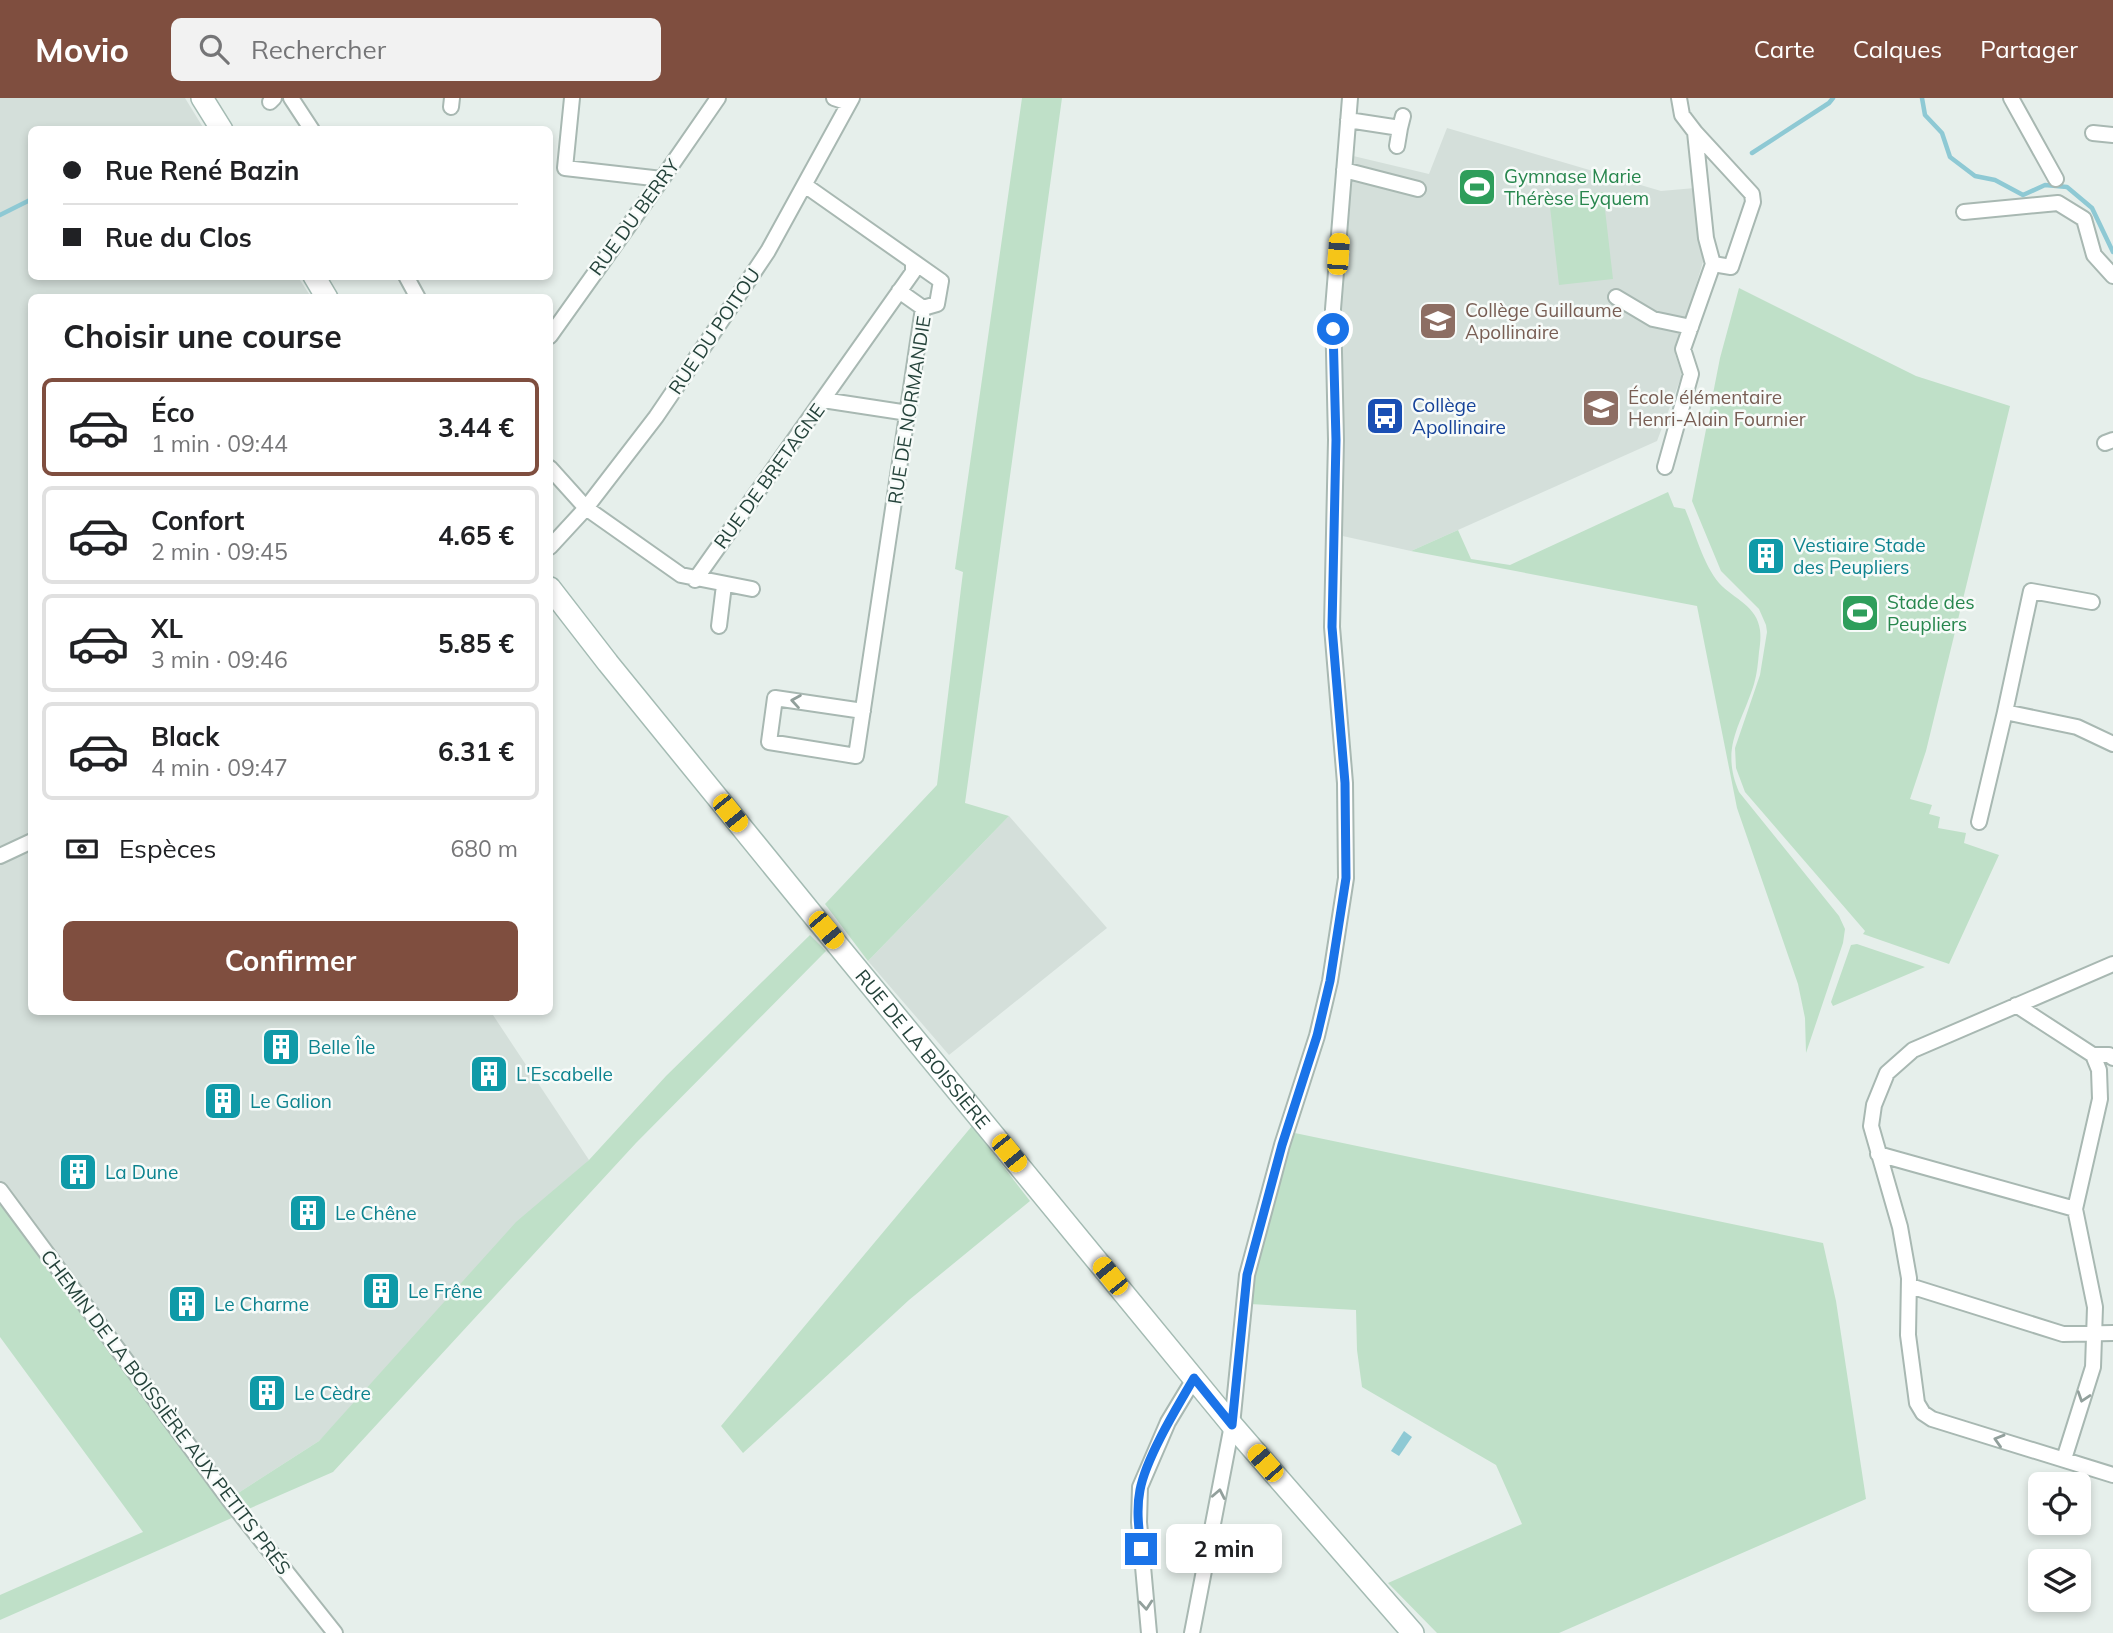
<!DOCTYPE html>
<html lang="fr">
<meta charset="utf-8">
<style>
body{margin:0;font-family:Mulish,sans-serif;background:#f2f2f2;color:#202124;height:100vh;display:flex;flex-direction:column;font-size:26px;white-space:nowrap}
*{box-sizing:border-box;margin:0}
p{font-size:23px;color:#757577}
.icon{flex:none;width:38px;height:38px;fill:none;stroke:currentColor;stroke-width:2;stroke-linecap:round;stroke-linejoin:round}
.map{position:relative;flex:1;overflow:hidden}
.sheet{position:absolute;left:28px;top:196px;width:525px;height:721px;display:flex;flex-direction:column;background:#fff;border-radius:10px;box-shadow:0 4px 10px #0003}
.sheet>*{flex:none}
.banner{position:absolute;left:28px;top:28px;width:525px;height:154px;border-radius:10px;box-shadow:0 4px 10px #0003;display:grid;align-content:center;height:154px;padding:0 35px;background:#fff}
.buttons{position:absolute;left:2028px;top:1374px;display:grid;gap:14px}
.buttons a{display:grid;place-items:center;width:63px;height:63px;border-radius:10px;background:#fff;box-shadow:0 4px 10px #0003;font-size:35px}
.end{position:absolute;width:32px;height:32px;margin:-16px;border:9px solid #1a73e8;background:#fff;box-shadow:0 0 0 4px #fff}
.from{border-radius:50%}
.bubble{position:absolute;height:49px;border-radius:10px;background:#fff;box-shadow:0 4px 10px #0003;font-size:23px;font-weight:700;line-height:49px;text-align:center}
.car{position:absolute;width:21px;height:42px;margin:-21px -10px;border-radius:9px;box-shadow:0 0 5px 2px #0007;background:linear-gradient(#f5c518 24%,#345 0 40%,#f5c518 0 76%,#345 0 86%,#f5c518 0)}
.banner b{display:flex;align-items:center;gap:24px;height:66px;font-size:26px}
.banner b+b{border-top:2px solid #e0e0e0}
.banner i{width:18px;height:18px;background:#202124}
ul{padding:0;list-style:none}
li{display:flex;align-items:center;gap:21px;height:98px;margin:0 14px 10px;padding:0 21px;border:4px solid #e0e0e0;border-radius:10px}
li div{flex:1}
li b{display:block;font-size:26px}
li em{font-style:normal;font-weight:700}
li.on{border-color:#7f4e3f}
li>.icon{width:63px;height:63px;stroke-width:1.5}
h2{padding:0 35px;font-size:32px;line-height:84px}
.pay{display:flex;align-items:center;gap:18px;height:77px;padding:0 35px;font-size:26px}
.pay p{margin-inline-start:auto}
.cta{display:flex;gap:14px;margin-top:auto;padding:14px 35px}
.cta a{flex:1;height:80px;border-radius:10px;background:#7f4e3f;color:#fff;font-size:28px;font-weight:700;line-height:80px;text-align:center}
header{display:flex;align-items:center;gap:42px;box-sizing:border-box;height:98px;padding:0 35px;background:#7f4e3f;color:#fff}
header strong{font-size:33px}
nav{display:flex;gap:38px;margin-inline-start:auto;font-size:24px}
.search{width:490px;height:63px;background:#f2f2f2;display:flex;align-items:center;gap:18px;box-sizing:border-box;padding:0 24px;border-radius:10px;color:#757577;font-size:26px}
.map>svg:first-child{display:block}
.built{fill:#d4dfda}
.green{fill:#bfe0c8}
.water{fill:#8ec9d4}
.lines{fill:none;stroke-linecap:round;stroke-linejoin:round}
.stream{stroke:#8ec9d4;stroke-width:4.5}
.street-casing{stroke:#a8b8b2;stroke-width:18}
.secondary-casing{stroke:#a4bbb3;stroke-width:24}
.street{stroke:#fff;stroke-width:14}
.secondary{stroke:#fff;stroke-width:21}
.oneway{stroke:#92a09c}
.route{stroke:#1a73e8;stroke-width:9}
.labels{text-anchor:middle;dominant-baseline:central;stroke-width:5;stroke-linejoin:round;paint-order:stroke}
.leisure-label{font-size:19px;fill:#27864d;stroke:#f7fbf9;text-anchor:start}
.street-label{font-size:19px;fill:#24423a;stroke:#f7fbf9}
.education-label{font-size:19px;fill:#785e54;stroke:#f7fbf9;text-anchor:start}
.transit-label{font-size:19px;fill:#164399;stroke:#f7fbf9;text-anchor:start}
.culture-label{font-size:19px;fill:#0d838f;stroke:#f7fbf9;text-anchor:start}
</style>
<header>
<strong>Movio</strong>
<div class="search"><svg class="icon" aria-label="search" viewBox="0 0 24 24"><circle cx="10" cy="10" r="6"/><path d="M15 15l6 6"/></svg>Rechercher</div>
<nav><a>Carte</a><a>Calques</a><a>Partager</a></nav>
</header>
<div class="map">
<svg width="2113" height="1535" viewBox="0 0 2113 1535">
<rect width="100%" height="100%" fill="#e6efeb"/>
<!-- built -->
<path class="built" d="M0,0H185L204,31L32,32V178L298,179L311,199L32,200V914H491L589,1062L319,1343L232,1399L0,1091Z
M1447,30L1661,93L1695,90L1703,164L1675,256L1682,277L1657,343L1411,453L1338,437L1340,198L1349,57L1429,76Z
M1009,718L1107,830L949,957L868,863Z"/>
<!-- green -->
<path class="green" d="M1022,0H1062L965,705L1009,718L868,863L825,806L937,687L963,474L955,471Z
M1603,94L1613,181L1559,187L1549,100Z
M1739,190L1916,278L2010,308L1926,653L1910,701L1932,707L1929,716L1940,719L1938,730L1966,735L1964,745L1999,757L1949,866L1863,836L1865,833L1745,694L1736,670L1735,650L1760,577L1767,534L1766,527L1759,511L1721,473L1692,403L1720,260Z
M1668,394L1674,409L1685,411C1695,434 1703,466 1719,485C1734,501 1757,508 1760,532C1761,540 1760,547 1759,554C1758,565 1757,576 1754,586C1741,628 1720,649 1739,694L1839,818L1845,831L1843,845L1806,955L1805,920L1798,886L1737,710L1697,508L1411,453L1458,432L1471,461L1510,467Z
M810,837L826,853L636,1045L333,1374L244,1413L232,1399L319,1343L516,1124L589,1062L666,978Z
M1857,846L1925,869L1833,908L1831,904L1851,847Z
M972,1028L1030,1103L909,1202L743,1355L721,1328Z
M1290,1034L1823,1145L1836,1203L1866,1401L1559,1535H1437L1388,1485L1522,1426L1496,1367L1362,1289L1357,1252L1356,1212L1250,1206L1252,1179Z
M0,1092L222,1399L234,1419L0,1522V1497L143,1434L0,1239Z"/>
<!-- water -->
<path class="water" d="M1404,1333L1412,1339L1399,1358L1391,1353Z"/>
<g class="lines">
<!-- stream -->
<path class="stream" d="M1922,0L1925,17L1942,35L1950,59L1975,78L1995,82L2023,97L2045,87L2067,89L2092,110L2113,154
M1752,55L1829,5L1833,0
M0,117L32,101"/>
<defs>
<path id="street" d="M291,0L312,32
M572,0L565,70L662,81
M834,0L849,5
M1679,0L1682,17L1695,34
M2011,0L2056,81
M270,4L274,0
M451,9L452,0
M1348,22L1400,30L1403,18
M1695,34L1752,96L1753,104L1731,169L1713,166L1706,140Z
M2093,35L2113,37
M1397,48L1400,30
M1344,72L1418,91
M806,88L941,183L937,206L923,210C901,359 879,508 856,658L769,644L775,600L863,613
M1964,114L2058,105L2084,121L2094,157L2113,178
M406,178L418,200
M899,193L923,210
M1616,199L1653,221L1691,229
M550,238L662,81L718,0
M823,302L908,315
M2105,345L2113,342
M1665,369L1691,276L1683,251L1713,166
M550,370L586,410L681,477L752,491
M550,449L586,410L656,319L730,210L768,153L852,0
M695,482L913,174V164
M719,528L724,487
M2005,614L2031,493L2092,504
M1979,724L2005,614L2077,629L2113,646
M0,758L32,743
M2113,866L1913,952L1887,975L1874,1007L1871,1028L1900,1129L1909,1180L1908,1237L1917,1305L1923,1315L1932,1321L2113,1377
M2016,907L2093,957
M2093,957H2109L2113,960
M1878,1056L2075,1111
M0,1092L230,1403L335,1535
M1910,1188L2063,1236L2113,1235
M2064,1361L2093,1269L2095,1209L2075,1111L2100,1001L2099,972L2093,957
M1149,1535L1139,1424L1140,1389L1168,1324L1194,1281
M1192,1535L1232,1327L1247,1177L1282,1047L1317,938L1330,883L1346,780L1345,685L1332,529L1336,342L1333,211L1350,0"/>
<g id="secondary">
<path d="M202,0L222,32"/>
<path d="M314,178L327,200"/>
<path id="s1" d="M550,490L608,565L817,822L1232,1327L1413,1535"/>
</g>
</defs>
<!-- street casing -->
<use href="#street" class="street-casing"/>
<!-- secondary casing -->
<use href="#secondary" class="secondary-casing"/>
<!-- street -->
<use href="#street" class="street"/>
<!-- secondary -->
<use href="#secondary" class="secondary"/>
</g>
<!-- one-way arrows -->
<defs><path id="oneway-chevron" d="M-2-3.5L2.5 0L-2 3.5" fill="none" stroke-width="1.6" stroke-linecap="round" stroke-linejoin="round" transform="scale(1.75)"/></defs>
<g class="oneway">
<use href="#oneway-chevron" transform="translate(796 603) rotate(-171)"/>
<use href="#oneway-chevron" transform="translate(2083 1299) rotate(108)"/>
<use href="#oneway-chevron" transform="translate(1999 1342) rotate(-163)"/>
<use href="#oneway-chevron" transform="translate(1219 1396) rotate(-79)"/>
<use href="#oneway-chevron" transform="translate(1146 1507) rotate(85)"/>
</g>
<g class="lines">
<!-- route -->
<path class="route" d="M1141,1451C1139,1432 1136,1412 1140,1392C1146,1360 1177,1309 1194,1280L1232,1327L1247,1177L1282,1047L1317,938L1330,883L1346,780L1345,685L1332,529L1336,342L1333,231"/>
</g>
<!-- icons -->
<defs>
<symbol id="stadium-square" viewBox="-11 -11 22 22"><rect x="-9" y="-9" width="18" height="18" rx="4" fill="#2e9e5b" stroke="#f7fbf9"/><path d="M0-5a6.5 5 0 1 0 0 10a6.5 5 0 1 0 0-10ZM-3.5-1.8h7v3.6h-7Z" fill="#fff"/></symbol>
<symbol id="school-square" viewBox="-11 -11 22 22"><rect x="-9" y="-9" width="18" height="18" rx="4" fill="#8d6e63" stroke="#f7fbf9"/><path d="M0-5L7-2L0 1L-7-2ZM-4 1L0 2.5L4 1V4Q0 6-4 4Z" fill="#fff"/></symbol>
<symbol id="bus-square" viewBox="-11 -11 22 22"><rect x="-9" y="-9" width="18" height="18" rx="4" fill="#1a4fb4" stroke="#f7fbf9"/><path d="M-5-6H5V4H4V6H2V4H-2V6H-4V4H-5ZM-3.5-4V0h7V-4ZM-3.5 1.2v1.5H-2V1.2ZM2 1.2v1.5H3.5V1.2Z" fill="#fff"/></symbol>
<symbol id="building-square" viewBox="-11 -11 22 22"><rect x="-9" y="-9" width="18" height="18" rx="4" fill="#0f9aa8" stroke="#f7fbf9"/><path d="M-4-6H4V6H1V3H-1V6H-4ZM-2.5-4.3h1.7v1.8h-1.7ZM.8-4.3h1.7v1.8H.8ZM-2.5-1h1.7V.8h-1.7ZM.8-1h1.7V.8H.8Z" fill="#fff"/></symbol>
</defs>
<g fill-rule="evenodd">
<use href="#stadium-square" x="1455" y="67" width="44" height="44"/>
<use href="#school-square" x="1416" y="201" width="44" height="44"/>
<use href="#school-square" x="1579" y="288" width="44" height="44"/>
<use href="#bus-square" x="1363" y="296" width="44" height="44"/>
<use href="#building-square" x="1744" y="436" width="44" height="44"/>
<use href="#stadium-square" x="1838" y="493" width="44" height="44"/>
<use href="#building-square" x="259" y="927" width="44" height="44"/>
<use href="#building-square" x="467" y="954" width="44" height="44"/>
<use href="#building-square" x="201" y="981" width="44" height="44"/>
<use href="#building-square" x="56" y="1052" width="44" height="44"/>
<use href="#building-square" x="286" y="1093" width="44" height="44"/>
<use href="#building-square" x="359" y="1171" width="44" height="44"/>
<use href="#building-square" x="165" y="1184" width="44" height="44"/>
<use href="#building-square" x="245" y="1273" width="44" height="44"/>
</g>
<g class="labels">
<!-- leisure labels -->
<g class="leisure-label">
<text x="1504" y="78">Gymnase Marie<tspan x="1504" dy="22">Thérèse Eyquem</tspan></text>
<text x="1887" y="504">Stade des<tspan x="1887" dy="22">Peupliers</tspan></text>
</g>
<!-- street labels -->
<g class="street-label">
<text transform="translate(634 119) rotate(-54)">RUE DU BERRY</text>
<text transform="translate(714 233) rotate(-56)">RUE DU POITOU</text>
<text transform="translate(909 312) rotate(-81)">RUE DE NORMANDIE</text>
<text transform="translate(769 378) rotate(-54)">RUE DE BRETAGNE</text>
<text stroke="none"><textPath href="#s1" startOffset="593">RUE DE LA BOISSIÈRE</textPath></text>
<text transform="translate(166 1314) rotate(53)">CHEMIN DE LA BOISSIÈRE AUX PETITS PRÉS</text>
</g>
<!-- education labels -->
<g class="education-label">
<text x="1465" y="212">Collège Guillaume<tspan x="1465" dy="22">Apollinaire</tspan></text>
<text x="1628" y="299">École élémentaire<tspan x="1628" dy="22">Henri-Alain Fournier</tspan></text>
</g>
<!-- transit labels -->
<g class="transit-label">
<text x="1412" y="307">Collège<tspan x="1412" dy="22">Apollinaire</tspan></text>
</g>
<!-- culture labels -->
<g class="culture-label">
<text x="1793" y="447">Vestiaire Stade<tspan x="1793" dy="22">des Peupliers</tspan></text>
<text x="308" y="949">Belle Île</text>
<text x="516" y="976">L'Escabelle</text>
<text x="250" y="1003">Le Galion</text>
<text x="105" y="1074">La Dune</text>
<text x="335" y="1115">Le Chêne</text>
<text x="408" y="1193">Le Frêne</text>
<text x="214" y="1206">Le Charme</text>
<text x="294" y="1295">Le Cèdre</text>
</g>
</g>
</svg>
<div class="buttons">
<a><svg class="icon" aria-label="locate" viewBox="0 0 24 24"><circle cx="12" cy="12" r="6"/><path d="M12 2v4M12 18v4M2 12h4M18 12h4"/></svg></a>
<a><svg class="icon" aria-label="layers" viewBox="0 0 24 24"><path d="M12 4l9 5-9 5-9-5zM3 14l9 5 9-5"/></svg></a>
</div>
<i class="end from" style="left:1333px;top:231px"></i>
<i class="end" style="left:1141px;top:1451px"></i>
<div class="bubble" style="left:1166px;top:1426px;width:116px">2 min</div>
<i class="car" style="left:1338px;top:156px;rotate:4deg"></i>
<i class="car" style="left:730px;top:715px;rotate:141deg"></i>
<i class="car" style="left:826px;top:832px;rotate:140deg"></i>
<i class="car" style="left:1009px;top:1055px;rotate:141deg"></i>
<i class="car" style="left:1110px;top:1178px;rotate:321deg"></i>
<i class="car" style="left:1265px;top:1365px;rotate:319deg"></i>
<div class="banner">
<b><i class="from"></i>Rue René Bazin</b>
<b><i></i>Rue du Clos</b>
</div>
<section class="sheet">
<h2>Choisir une course</h2>
<ul>
<li class="on"><svg class="icon" aria-label="car" viewBox="0 0 24 24"><path d="M5 17H2v-5l4-1 3-4h7l3 4 3 1v5h-3M9 17h6M6 11h13"/><circle cx="7" cy="17" r="2"/><circle cx="17" cy="17" r="2"/></svg><div><b>Éco</b><p>1 min · 09:44</p></div><em>3.44 €</em></li>
<li><svg class="icon" aria-label="car" viewBox="0 0 24 24"><path d="M5 17H2v-5l4-1 3-4h7l3 4 3 1v5h-3M9 17h6M6 11h13"/><circle cx="7" cy="17" r="2"/><circle cx="17" cy="17" r="2"/></svg><div><b>Confort</b><p>2 min · 09:45</p></div><em>4.65 €</em></li>
<li><svg class="icon" aria-label="car" viewBox="0 0 24 24"><path d="M5 17H2v-5l4-1 3-4h7l3 4 3 1v5h-3M9 17h6M6 11h13"/><circle cx="7" cy="17" r="2"/><circle cx="17" cy="17" r="2"/></svg><div><b>XL</b><p>3 min · 09:46</p></div><em>5.85 €</em></li>
<li><svg class="icon" aria-label="car" viewBox="0 0 24 24"><path d="M5 17H2v-5l4-1 3-4h7l3 4 3 1v5h-3M9 17h6M6 11h13"/><circle cx="7" cy="17" r="2"/><circle cx="17" cy="17" r="2"/></svg><div><b>Black</b><p>4 min · 09:47</p></div><em>6.31 €</em></li>
</ul>
<div class="pay"><svg class="icon" aria-label="cash" viewBox="0 0 24 24"><path d="M3 7h18v10H3z"/><circle cx="12" cy="12" r="2"/></svg>Espèces<p>680 m</p></div>
<div class="cta"><a>Confirmer</a></div>
</section>
</div>
